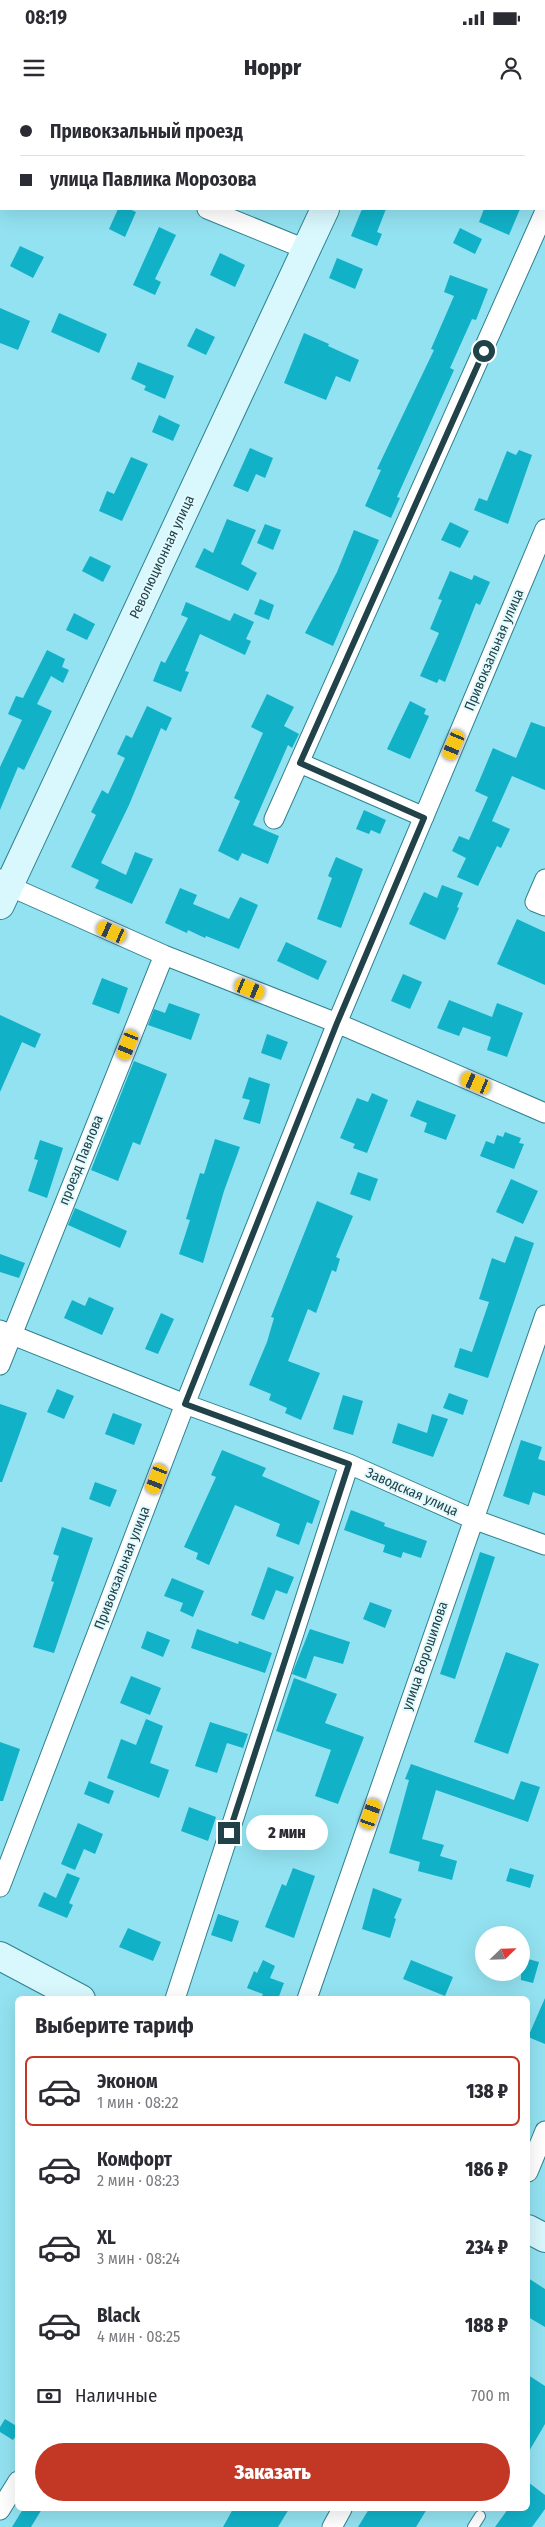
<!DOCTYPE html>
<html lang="ru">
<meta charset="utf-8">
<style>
body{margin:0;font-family:"Fira Sans Condensed",sans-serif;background:#f2f2f3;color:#2b2b33;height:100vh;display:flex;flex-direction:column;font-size:19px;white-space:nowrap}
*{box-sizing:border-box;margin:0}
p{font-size:16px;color:#7c7c81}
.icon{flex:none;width:28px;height:28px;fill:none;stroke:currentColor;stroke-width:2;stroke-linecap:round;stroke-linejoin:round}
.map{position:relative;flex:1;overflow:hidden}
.drawer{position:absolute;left:15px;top:1896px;width:515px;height:515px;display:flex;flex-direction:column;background:#fff;border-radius:8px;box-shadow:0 5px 20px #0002}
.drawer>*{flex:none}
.banner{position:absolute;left:0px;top:0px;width:545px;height:110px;box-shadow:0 5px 20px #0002;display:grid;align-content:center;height:110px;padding:0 20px;background:#fff}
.needle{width:32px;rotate:67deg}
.fabs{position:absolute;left:475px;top:1826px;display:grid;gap:10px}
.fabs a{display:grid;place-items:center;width:55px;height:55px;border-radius:50%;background:#fff;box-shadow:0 5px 20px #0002;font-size:25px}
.end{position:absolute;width:22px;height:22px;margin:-11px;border:6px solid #214248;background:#fff;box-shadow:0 0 0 2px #fff}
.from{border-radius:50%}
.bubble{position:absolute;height:35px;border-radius:18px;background:#fff;box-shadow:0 5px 20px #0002;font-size:16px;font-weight:800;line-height:35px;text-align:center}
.car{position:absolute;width:15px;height:30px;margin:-15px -8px;border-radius:6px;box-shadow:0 0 4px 1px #0007;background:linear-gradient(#f5c518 24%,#345 0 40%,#f5c518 0 76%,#345 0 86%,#f5c518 0)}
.banner b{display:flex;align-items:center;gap:18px;height:48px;font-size:19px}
.banner b+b{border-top:1px solid #e1e1e2}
.banner i{width:12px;height:12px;background:#2b2b33}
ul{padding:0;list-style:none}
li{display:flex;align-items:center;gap:15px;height:70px;margin:0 10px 8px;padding:0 10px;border:2px solid transparent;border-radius:8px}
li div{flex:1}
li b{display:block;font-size:19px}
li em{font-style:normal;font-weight:800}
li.active{border-color:#c33725}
li>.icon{width:45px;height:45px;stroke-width:1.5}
h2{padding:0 20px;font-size:22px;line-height:60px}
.pay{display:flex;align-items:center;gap:12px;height:55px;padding:0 20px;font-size:19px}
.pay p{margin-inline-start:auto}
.cta{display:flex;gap:10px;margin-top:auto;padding:10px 20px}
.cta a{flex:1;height:58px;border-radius:30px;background:#c33725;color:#fff;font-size:20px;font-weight:800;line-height:58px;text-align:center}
.status{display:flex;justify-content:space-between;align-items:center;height:35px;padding:0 25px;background:#fff;direction:ltr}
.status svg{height:14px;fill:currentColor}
header{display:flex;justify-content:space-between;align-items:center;height:65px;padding:0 20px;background:#fff;font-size:22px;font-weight:800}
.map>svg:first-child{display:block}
.building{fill:#11b1c7}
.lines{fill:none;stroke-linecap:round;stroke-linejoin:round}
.lane-casing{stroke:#30818f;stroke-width:12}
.street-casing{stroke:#30818f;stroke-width:21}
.secondary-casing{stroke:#30818f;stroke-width:30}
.lane{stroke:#fff;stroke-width:10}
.street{stroke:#fff;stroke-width:19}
.secondary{stroke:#d8f8fe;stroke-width:28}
.route{stroke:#214248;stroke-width:6}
.labels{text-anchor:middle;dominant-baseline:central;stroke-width:4;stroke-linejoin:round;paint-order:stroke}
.street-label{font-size:14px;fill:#214248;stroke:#e2f9fd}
</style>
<div class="status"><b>08:19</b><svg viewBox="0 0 49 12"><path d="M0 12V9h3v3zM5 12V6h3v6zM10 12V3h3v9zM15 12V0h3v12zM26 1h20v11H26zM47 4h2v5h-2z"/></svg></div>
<header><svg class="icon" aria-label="menu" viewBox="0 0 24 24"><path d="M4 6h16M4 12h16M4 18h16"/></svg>Hoppr<svg class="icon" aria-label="person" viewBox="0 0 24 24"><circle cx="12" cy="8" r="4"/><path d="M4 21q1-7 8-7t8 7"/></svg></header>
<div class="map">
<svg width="545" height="2427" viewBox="0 0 545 2427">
<rect width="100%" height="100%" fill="#93e2f1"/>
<!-- building -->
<path class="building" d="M118,109H129L136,112L125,137L109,129Z
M362,109H386L377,132L382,134L377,146L351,136Z
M484,109H520L509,135L479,122Z
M159,127L176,135L155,179L161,182L155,195L133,185Z
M460,128L482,139L475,154L453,143Z
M20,146L44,157L33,178L10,166Z
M220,153L245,165L235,187L210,175Z
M337,158L363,169L355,189L329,178Z
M450,175L488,189L476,220L472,219L450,268L454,270L397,397L400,398L391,418L365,406L381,370L377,369L434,250L431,249L454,196L444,192Z
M0,208L30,221L18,250L0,243Z
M59,213L107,234L99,253L51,232Z
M196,228L215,237L206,255L187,246Z
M304,233L329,244L328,246L359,260L350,282L336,276L326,300L284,283Z
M138,262L174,276L165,299L144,290L146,286L131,279Z
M159,315L180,325L173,341L152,332Z
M250,348L273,358L265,378L256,374L248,392L233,386Z
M519,350L532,355L508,424L474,410L479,398L487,401L507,351L516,355Z
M131,357L148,364L122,421L99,411L107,391L114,394Z
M227,419L256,430L241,464L257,473L248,491L195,467L204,448L213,453Z
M450,422L469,431L460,448L441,440Z
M265,424L281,430L273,450L257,443Z
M354,430L379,440L333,546L305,533L337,472Z
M90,456L111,466L103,482L82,471Z
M450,471L472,480L474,475L490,482L480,505L476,503L445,582L439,579L437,583L420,576L439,533L430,529L442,500L438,499Z
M260,499L274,505L269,520L254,514Z
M186,502L230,521L234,513L254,522L246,539L251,541L245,555L200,534L185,571L189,572L181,592L153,581L161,561L165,563L188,518L181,515Z
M74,513L95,524L87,540L66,530Z
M47,550L65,559L62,567L69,570L63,583L51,576L37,604L52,611L24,670L18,667L0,710V667L22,620L8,614L16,596L23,598Z
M267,594L294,607L284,626L299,634L292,648L288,645L253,725L279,736L268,764L242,753L238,761L218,751L240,701L234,698L263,633L251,627Z
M410,601L426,609L424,614L429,616L410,659L387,649Z
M147,606L172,618L166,631L161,628L129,705L101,763L126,775L135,752L153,759L132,804L95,788L99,780L71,767L96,715L91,712L102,690L108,694L125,658L117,654L126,635L132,638Z
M531,622L545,627V690L512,676L492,721L510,729L501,748L497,746L478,786L457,777L466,758L452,751L459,736L469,740L488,697L475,691L493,648L516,658Z
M364,710L386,720L380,734L371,730L369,734L356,729Z
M336,757L363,769L341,828L317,819L332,778L328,776Z
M442,785L463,793L457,807L459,808L445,840L409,824L424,792L437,798Z
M180,788L197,795L193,804L229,819L240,797L258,805L239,849L206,836L205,838L188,830L187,833L165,823Z
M517,819L545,832V885L497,864Z
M286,842L327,861L318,880L277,861Z
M403,874L422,882L410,909L391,901Z
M102,878L128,888L119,914L92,904Z
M449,900L492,917L497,903L523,913L507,957L487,950L491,937L463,927L459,936L437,928Z
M169,903L200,914L191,940L148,925L154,909L165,913Z
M0,915L41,934L35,948L22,942L0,992Z
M267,934L288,942L281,960L261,953Z
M134,961L167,974L140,1045L133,1042L118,1081L91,1070Z
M249,977L270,984L260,1024L243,1019L250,1000L242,998Z
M372,993L388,1000L367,1053L353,1048L355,1044L340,1038L357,998L368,1002Z
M417,1000L456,1015L446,1040L424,1032L427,1023L410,1016Z
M505,1032L521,1038L519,1043L524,1044L514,1069L480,1056L486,1041L494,1044L497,1035L503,1037Z
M215,1039L240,1047L224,1091L203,1163L179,1154L190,1120L186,1119L200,1073L204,1074Z
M40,1040L63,1048L47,1098L28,1091L38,1060L34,1059Z
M358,1072L378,1079L370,1101L350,1094Z
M511,1079L538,1091L523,1124L496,1112Z
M317,1101L353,1116L336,1157L340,1159L336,1172L332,1170L316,1213L308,1209L288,1261L320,1273L301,1320L285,1313L287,1308L269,1300L271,1294L249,1285L267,1242L274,1218L271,1217Z
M75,1108L127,1131L120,1148L68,1125Z
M515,1136L534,1143L488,1278L454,1267L460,1248L472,1252L489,1202L479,1199L492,1158L505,1163Z
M0,1154L25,1163L19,1178L0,1172Z
M89,1197L114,1208L102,1235L64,1218L72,1200L85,1206Z
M161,1213L174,1219L158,1254L145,1249Z
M57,1289L74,1296L64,1319L47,1312Z
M449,1293L468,1300L463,1315L443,1308Z
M343,1295L363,1301L353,1335L333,1329Z
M0,1304L27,1313L2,1382H0Z
M113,1313L142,1324L134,1345L105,1334Z
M432,1314L448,1319L433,1357L392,1343L398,1323L427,1333Z
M521,1340L542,1347L538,1359L545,1361V1396L533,1392L529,1405L503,1396Z
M222,1350L266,1368L262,1376L320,1401L312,1424L307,1422L299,1445L276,1436L280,1424L235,1405L209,1465L196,1459L198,1453L184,1447L216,1377L211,1375Z
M95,1382L117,1390L110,1407L89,1399Z
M351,1410L385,1423L384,1426L427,1441L421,1458L403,1452L401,1458L383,1452L385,1445L344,1430Z
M62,1427L93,1438L54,1553L33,1547L54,1482L51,1481L59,1456L53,1454Z
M480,1452L495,1457L455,1579L440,1574Z
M268,1467L294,1477L287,1494L276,1490L264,1520L251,1515Z
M172,1478L204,1491L193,1517L180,1511L183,1503L164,1496Z
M370,1502L392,1510L385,1528L363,1519Z
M197,1529L238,1544L239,1541L272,1553L265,1573L191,1548Z
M310,1529L350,1542L343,1564L314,1556L306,1579L292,1574Z
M147,1531L170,1540L163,1557L141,1548Z
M506,1552L539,1564L508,1654L474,1642Z
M131,1576L161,1588L150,1615L120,1603Z
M294,1578L337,1594L325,1623L364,1637L338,1704L315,1696L331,1650L276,1631Z
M146,1619L163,1626L150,1663L169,1670L159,1698L107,1678L121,1639L136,1645Z
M210,1622L248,1634L243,1648L227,1643L217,1673L195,1666Z
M0,1642L20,1649L3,1701H0Z
M411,1664L514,1700L521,1681L540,1687L528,1722L436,1690L422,1739L444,1745L440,1756L457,1761L452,1780L418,1771L420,1762L389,1753L409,1680L405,1679Z
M89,1681L114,1691L109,1704L84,1694Z
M189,1707L216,1717L208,1741L181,1731Z
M78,1723L103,1734L95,1754L84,1749L75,1770L61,1764Z
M293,1768L315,1776L294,1838L265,1827L282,1784L286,1786Z
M510,1768L534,1775L530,1788L506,1781Z
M67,1773L80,1778L69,1803L73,1805L67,1818L38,1806L44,1792L56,1798Z
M373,1788L402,1799L394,1818L396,1819L390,1838L362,1829Z
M218,1814L239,1821L232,1842L211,1835Z
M128,1828L161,1842L153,1861L119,1847Z
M521,1857L539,1862L533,1883L521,1880Z
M263,1860L275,1866L270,1878L284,1883L278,1899H261L263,1894L247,1888L254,1871L257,1873Z
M411,1860L453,1877L445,1896L403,1879Z
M545,1898V1944L528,1937Z
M528,2178L545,2189V2227L528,2217Z
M528,2275L545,2286V2324L528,2353Z
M5,2319L18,2327V2333L13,2340L0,2332V2327Z
M528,2382L545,2395V2409L532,2427H495L508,2409H528Z
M23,2409H42L31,2427H12Z
M233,2409H289L278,2427H223Z
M369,2409H427L416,2427H358Z"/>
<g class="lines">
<defs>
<path id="lane" d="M473,2427L480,2416"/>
<path id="street" d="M19,1V0
M0,18L1,19
M0,42L1,39
M207,109L305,149
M300,663L424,717
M274,719L545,111
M0,779L9,786L164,855L337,923L545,1013
M545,779L535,802L545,806
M0,1230L185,1304L349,1364L473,1419L545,1445
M0,1265L164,855
M0,1787L185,1304L337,923L545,429
M175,1899L349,1364
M307,1899L545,1215
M528,2072L545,2031
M0,2410L18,2381
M332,2427L342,2409"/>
<path id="secondary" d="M379,1V0
M0,805L325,109
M0,1856L81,1899
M528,2129L545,2138"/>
</defs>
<!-- lane casing -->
<use href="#lane" class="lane-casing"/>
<!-- street casing -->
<use href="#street" class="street-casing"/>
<!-- secondary casing -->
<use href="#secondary" class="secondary-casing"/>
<!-- lane -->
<use href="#lane" class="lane"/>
<!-- street -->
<use href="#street" class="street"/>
<!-- secondary -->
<use href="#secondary" class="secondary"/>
</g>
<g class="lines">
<!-- route -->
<path class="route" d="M229,1733L349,1364L185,1304L337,923L424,718L300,663L484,251"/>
</g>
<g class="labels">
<!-- street labels -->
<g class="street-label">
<text transform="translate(162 457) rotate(-65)">Революционная улица</text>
<text transform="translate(494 550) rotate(-67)">Привокзальная улица</text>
<text transform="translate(81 1060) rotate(-68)">проезд Павлова</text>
<text transform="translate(412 1392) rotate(24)">Заводская улица</text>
<text transform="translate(122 1468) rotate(-69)">Привокзальная улица</text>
<text transform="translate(425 1556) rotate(-71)">улица Ворошилова</text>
</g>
</g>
</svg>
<div class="fabs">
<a><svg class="needle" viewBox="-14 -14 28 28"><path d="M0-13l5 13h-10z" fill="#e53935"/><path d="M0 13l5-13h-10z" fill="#7c7c81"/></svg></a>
</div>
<i class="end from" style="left:484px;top:251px"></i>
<i class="end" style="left:229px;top:1733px"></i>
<div class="bubble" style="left:246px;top:1715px;width:82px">2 мин</div>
<i class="car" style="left:454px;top:645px;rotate:203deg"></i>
<i class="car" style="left:112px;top:832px;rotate:294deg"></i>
<i class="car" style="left:250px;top:889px;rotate:112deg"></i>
<i class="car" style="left:128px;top:945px;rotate:202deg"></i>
<i class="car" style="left:476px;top:983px;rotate:293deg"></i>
<i class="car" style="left:157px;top:1379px;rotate:201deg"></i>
<i class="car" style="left:371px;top:1714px;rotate:19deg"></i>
<div class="banner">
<b><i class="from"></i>Привокзальный проезд</b>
<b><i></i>улица Павлика Морозова</b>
</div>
<section class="drawer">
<h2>Выберите тариф</h2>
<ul>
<li class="active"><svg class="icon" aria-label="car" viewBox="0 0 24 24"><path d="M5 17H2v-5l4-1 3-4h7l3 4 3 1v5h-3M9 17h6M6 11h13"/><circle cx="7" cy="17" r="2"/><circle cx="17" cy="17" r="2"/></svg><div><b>Эконом</b><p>1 мин · 08:22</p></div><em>138 ₽</em></li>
<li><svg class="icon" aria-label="car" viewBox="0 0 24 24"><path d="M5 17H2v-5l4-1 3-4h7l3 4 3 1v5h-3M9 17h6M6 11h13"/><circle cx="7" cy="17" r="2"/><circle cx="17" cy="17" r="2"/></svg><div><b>Комфорт</b><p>2 мин · 08:23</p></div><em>186 ₽</em></li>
<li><svg class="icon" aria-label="car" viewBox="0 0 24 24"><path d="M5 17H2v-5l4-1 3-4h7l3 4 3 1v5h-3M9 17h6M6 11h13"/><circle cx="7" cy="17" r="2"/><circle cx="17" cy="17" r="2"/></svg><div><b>XL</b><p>3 мин · 08:24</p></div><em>234 ₽</em></li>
<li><svg class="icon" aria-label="car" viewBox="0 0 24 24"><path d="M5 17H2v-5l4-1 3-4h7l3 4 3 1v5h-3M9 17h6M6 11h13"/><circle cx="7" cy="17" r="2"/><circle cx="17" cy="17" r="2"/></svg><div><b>Black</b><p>4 мин · 08:25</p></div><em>188 ₽</em></li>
</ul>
<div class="pay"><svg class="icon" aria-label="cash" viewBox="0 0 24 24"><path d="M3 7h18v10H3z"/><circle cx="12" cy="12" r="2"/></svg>Наличные<p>700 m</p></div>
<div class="cta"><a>Заказать</a></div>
</section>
</div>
